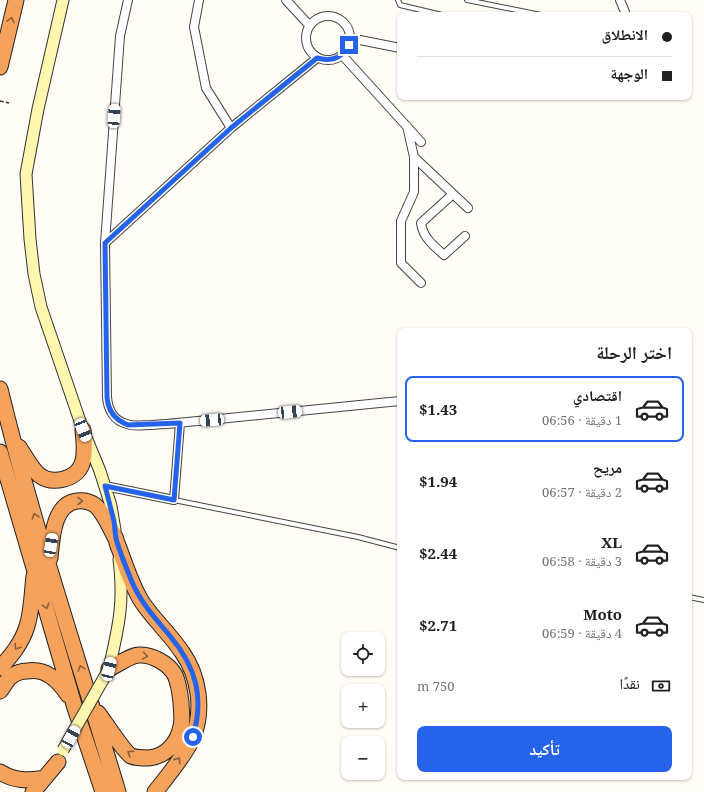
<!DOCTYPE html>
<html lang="ar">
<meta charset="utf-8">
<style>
body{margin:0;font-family:"Noto Serif","Noto Naskh Arabic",serif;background:#f6f6f6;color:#202124;direction:rtl;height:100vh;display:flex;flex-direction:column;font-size:15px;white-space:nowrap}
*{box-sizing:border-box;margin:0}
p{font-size:13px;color:#757577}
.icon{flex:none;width:22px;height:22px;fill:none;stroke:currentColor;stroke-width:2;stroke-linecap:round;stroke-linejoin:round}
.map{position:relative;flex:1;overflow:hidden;direction:ltr}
.side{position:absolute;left:397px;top:328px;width:295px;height:452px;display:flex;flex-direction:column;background:#fff;border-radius:8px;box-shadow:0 1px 3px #0004;direction:rtl}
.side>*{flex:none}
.guide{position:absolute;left:397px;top:12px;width:295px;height:88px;border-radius:8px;box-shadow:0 1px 3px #0004;direction:rtl;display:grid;align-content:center;height:88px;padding:0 20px;background:#fff}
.tools{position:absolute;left:341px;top:632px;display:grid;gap:8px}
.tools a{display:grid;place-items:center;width:44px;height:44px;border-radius:8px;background:#fff;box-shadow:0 1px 3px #0004;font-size:20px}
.end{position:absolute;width:18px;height:18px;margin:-9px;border:5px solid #2563eb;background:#fff;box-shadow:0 0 0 2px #fff}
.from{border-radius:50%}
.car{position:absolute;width:12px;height:24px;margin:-12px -6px;border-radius:5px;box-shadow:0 0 3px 1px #0007;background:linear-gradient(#fff 24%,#345 0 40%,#fff 0 76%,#345 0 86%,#fff 0)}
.guide b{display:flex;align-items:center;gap:14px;height:38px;font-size:15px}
.guide b+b{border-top:1px solid #e0e0e0}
.guide i{width:10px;height:10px;background:#202124}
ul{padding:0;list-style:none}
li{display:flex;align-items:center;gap:12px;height:66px;margin:0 8px 6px;padding:0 12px;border:2px solid transparent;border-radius:8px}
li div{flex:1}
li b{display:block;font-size:15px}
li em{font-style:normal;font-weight:700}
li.active{border-color:#2563eb}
li>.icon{width:36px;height:36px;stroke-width:1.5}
h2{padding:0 20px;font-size:18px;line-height:48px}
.pay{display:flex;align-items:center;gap:10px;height:44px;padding:0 20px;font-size:15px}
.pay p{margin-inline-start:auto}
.primary-button{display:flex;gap:8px;margin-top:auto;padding:8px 20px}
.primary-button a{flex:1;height:46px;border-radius:8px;background:#2563eb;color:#fff;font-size:16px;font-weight:700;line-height:46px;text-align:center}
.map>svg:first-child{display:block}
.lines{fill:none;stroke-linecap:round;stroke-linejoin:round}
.lane-casing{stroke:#444;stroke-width:6}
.street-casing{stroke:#444;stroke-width:10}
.secondary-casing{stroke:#333;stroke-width:13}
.highway-casing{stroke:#222;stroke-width:17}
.path{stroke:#333;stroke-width:1.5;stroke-dasharray:4 2;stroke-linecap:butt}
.lane{stroke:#fff;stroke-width:4}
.street{stroke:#fff;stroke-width:8}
.secondary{stroke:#fff6b0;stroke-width:11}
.highway{stroke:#f5a25d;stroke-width:15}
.secondary-bridge-casing{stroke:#333;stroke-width:13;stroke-linecap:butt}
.secondary-bridge{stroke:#fff6b0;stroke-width:11}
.oneway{stroke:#8e613b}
.route{stroke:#2563eb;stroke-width:5}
</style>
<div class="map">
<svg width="704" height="792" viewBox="0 0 704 792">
<rect width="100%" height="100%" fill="#fffdf5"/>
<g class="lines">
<defs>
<path id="lane" d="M398,0L400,5L442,15
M467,0L541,15
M174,500L358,537L400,548
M689,597L704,600"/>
<path id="street" d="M128,0L120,36L105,243L107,397C108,410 114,421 127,424C134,427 143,425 151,425C170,424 189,422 209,420C272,414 336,407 400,401
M199,0L194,27L206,88L231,128
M286,0L309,25
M620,0L625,12L623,15
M306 38a22 22 0 1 1 44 0a22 22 0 1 1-44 0Z
M350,38L400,48
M342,55L421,142
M407,126L414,157V192L401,221V263L421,283
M414,157L468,208
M453,194L421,223C423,238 434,246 444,255L465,236
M105,243L231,128L317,58
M105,486L174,500L180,423"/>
<path id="secondary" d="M63,0L38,109L26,174L30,239L34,274L41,307L83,430L100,471L111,506L115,530
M109,669C113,650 118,631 120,611C122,594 121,576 119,559"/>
<path id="highway" d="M0,67L16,0
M0,389C33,525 78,658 118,792
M19,447C25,456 31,468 39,475C52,485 76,480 82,464C86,453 84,441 83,430
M0,452L75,708L103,792
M117,543C125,563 131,585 142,602C154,620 170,634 182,652C199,676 204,710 193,737C187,753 166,778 155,792
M50,558C52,539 53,504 77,501C84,500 89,501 95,505C104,513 110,528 116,539
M0,668C11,656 22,643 27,626C32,611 32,592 34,576
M0,691C4,686 7,679 12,676C16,673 22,671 27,671C46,668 58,680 68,695
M98,713C105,722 124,752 131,756C136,758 144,758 149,758C166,756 178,743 181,726C183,719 181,709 181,702C180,693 179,684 175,675C169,664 152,654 139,655C131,655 117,665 109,669
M0,772C14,781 28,781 44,778
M33,792L58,762"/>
</defs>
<!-- lane casing -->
<use href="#lane" class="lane-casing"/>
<!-- street casing -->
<use href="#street" class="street-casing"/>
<!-- secondary casing -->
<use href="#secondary" class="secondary-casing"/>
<!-- highway casing -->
<use href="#highway" class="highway-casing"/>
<!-- path -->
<path class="path" d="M0,101L9,103"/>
<!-- lane -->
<use href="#lane" class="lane"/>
<!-- street -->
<use href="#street" class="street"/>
<!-- secondary -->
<use href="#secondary" class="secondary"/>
<!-- highway -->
<use href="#highway" class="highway"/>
<defs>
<path id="secondary-bridge" d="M63,750L109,669"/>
</defs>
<!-- secondary-bridge casing -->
<use href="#secondary-bridge" class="secondary-bridge-casing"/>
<!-- secondary-bridge -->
<use href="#secondary-bridge" class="secondary-bridge"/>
</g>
<!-- one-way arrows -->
<defs><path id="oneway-chevron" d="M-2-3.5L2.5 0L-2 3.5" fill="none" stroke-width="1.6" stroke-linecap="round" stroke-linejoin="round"/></defs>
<g class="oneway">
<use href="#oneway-chevron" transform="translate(11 20) rotate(-76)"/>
<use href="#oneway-chevron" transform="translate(80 501)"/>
<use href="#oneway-chevron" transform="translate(35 516) rotate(-106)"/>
<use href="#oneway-chevron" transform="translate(46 606) rotate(74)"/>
<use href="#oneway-chevron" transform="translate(17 647) rotate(122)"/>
<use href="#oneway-chevron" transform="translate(145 656) rotate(9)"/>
<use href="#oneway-chevron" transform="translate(81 668) rotate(-107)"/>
<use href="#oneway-chevron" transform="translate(130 753) rotate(-148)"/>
<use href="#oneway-chevron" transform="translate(178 760) rotate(-55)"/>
</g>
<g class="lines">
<!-- route -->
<path class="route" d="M193,737C204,698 197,668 170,636C156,619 141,603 132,582C127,569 121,556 117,542C115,536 115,528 114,521C111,509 108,498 105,486L174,500L180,423L128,425C115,420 108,411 107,397L105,243L231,128L317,58C332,62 342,58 349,45"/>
</g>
</svg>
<div class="tools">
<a><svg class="icon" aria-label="locate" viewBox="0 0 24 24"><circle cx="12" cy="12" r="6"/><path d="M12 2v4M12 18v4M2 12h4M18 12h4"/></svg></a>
<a>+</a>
<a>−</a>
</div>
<i class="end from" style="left:193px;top:737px"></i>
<i class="end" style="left:349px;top:45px"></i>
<i class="car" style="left:114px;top:116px;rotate:4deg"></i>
<i class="car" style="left:290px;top:412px;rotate:84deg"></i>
<i class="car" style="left:212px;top:420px;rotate:265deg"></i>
<i class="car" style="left:83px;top:430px;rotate:158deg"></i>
<i class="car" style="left:51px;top:545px;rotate:9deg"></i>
<i class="car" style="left:109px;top:669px;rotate:13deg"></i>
<i class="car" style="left:71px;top:737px;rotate:29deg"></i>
<div class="guide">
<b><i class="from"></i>الانطلاق</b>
<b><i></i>الوجهة</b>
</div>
<section class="side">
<h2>اختر الرحلة</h2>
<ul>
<li class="active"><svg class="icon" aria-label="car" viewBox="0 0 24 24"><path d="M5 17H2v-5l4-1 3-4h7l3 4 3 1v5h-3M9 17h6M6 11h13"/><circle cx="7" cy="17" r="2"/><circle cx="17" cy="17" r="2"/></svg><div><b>اقتصادي</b><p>1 دقيقة · 06:56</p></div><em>$1.43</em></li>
<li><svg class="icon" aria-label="car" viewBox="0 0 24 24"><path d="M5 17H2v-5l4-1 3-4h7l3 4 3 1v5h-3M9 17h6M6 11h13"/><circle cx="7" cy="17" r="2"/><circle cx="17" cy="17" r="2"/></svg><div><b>مريح</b><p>2 دقيقة · 06:57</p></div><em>$1.94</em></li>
<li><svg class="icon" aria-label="car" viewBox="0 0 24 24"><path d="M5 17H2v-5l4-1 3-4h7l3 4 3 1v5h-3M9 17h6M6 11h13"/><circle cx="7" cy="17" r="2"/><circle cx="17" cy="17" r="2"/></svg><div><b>XL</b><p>3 دقيقة · 06:58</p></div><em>$2.44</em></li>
<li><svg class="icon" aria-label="car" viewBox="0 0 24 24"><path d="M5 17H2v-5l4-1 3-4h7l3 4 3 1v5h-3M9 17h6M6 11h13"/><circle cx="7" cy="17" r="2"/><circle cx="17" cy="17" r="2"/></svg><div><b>Moto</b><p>4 دقيقة · 06:59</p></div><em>$2.71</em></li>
</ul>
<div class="pay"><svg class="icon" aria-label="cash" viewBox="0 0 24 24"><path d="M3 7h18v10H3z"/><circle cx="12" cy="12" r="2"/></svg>نقدًا<p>750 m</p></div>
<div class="primary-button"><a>تأكيد</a></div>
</section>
</div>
